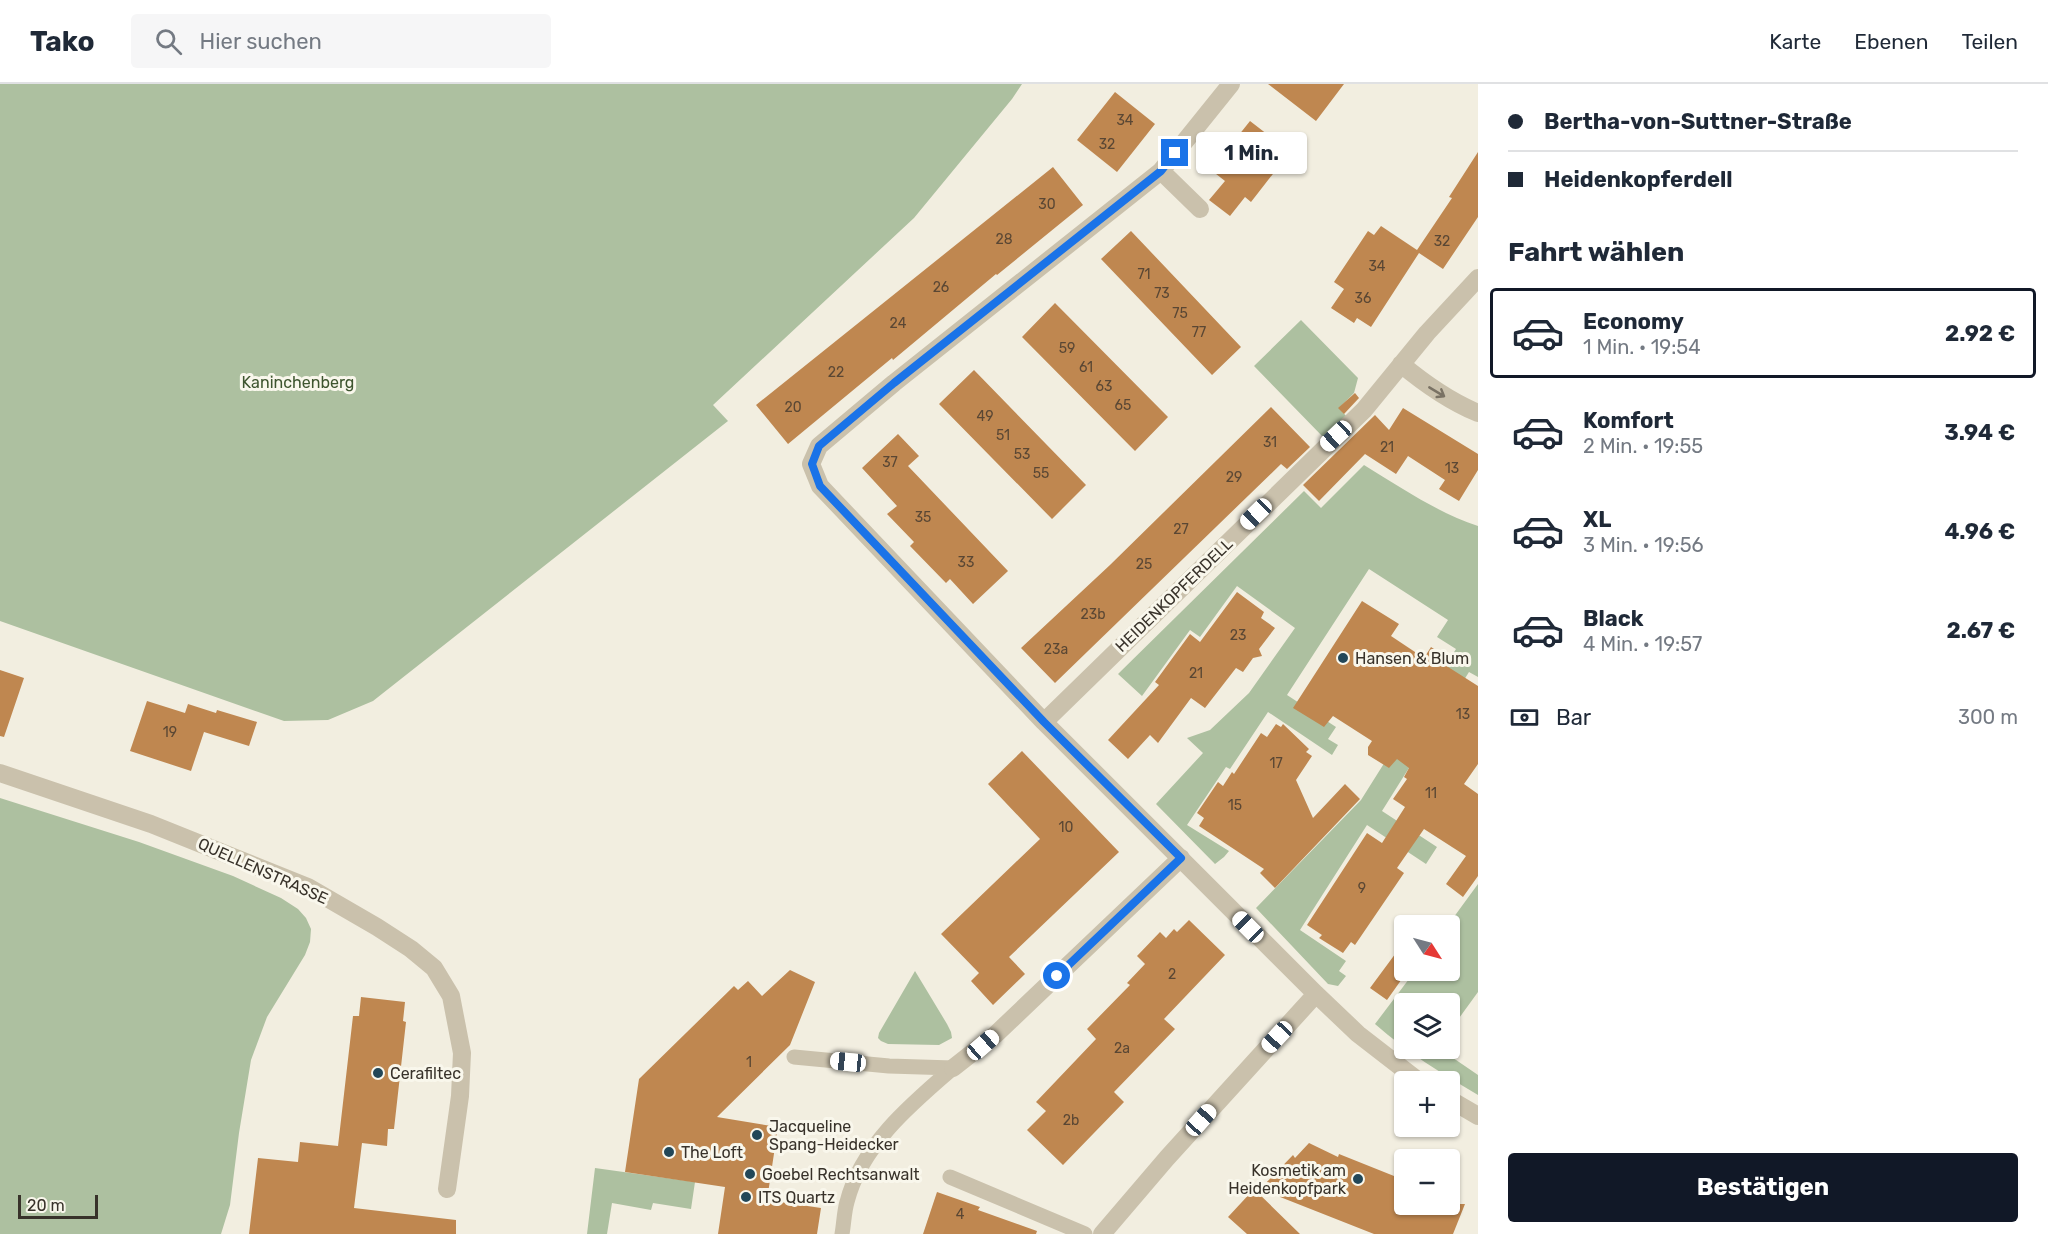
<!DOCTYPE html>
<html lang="de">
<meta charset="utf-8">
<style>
body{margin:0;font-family:Rubik,sans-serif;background:#f6f6f7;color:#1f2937;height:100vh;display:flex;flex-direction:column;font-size:22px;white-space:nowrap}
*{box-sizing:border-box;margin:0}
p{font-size:20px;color:#747a83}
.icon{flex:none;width:33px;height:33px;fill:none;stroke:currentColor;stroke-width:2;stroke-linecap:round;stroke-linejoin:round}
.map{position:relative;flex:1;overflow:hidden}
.panel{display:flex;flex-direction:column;background:#fff;width:570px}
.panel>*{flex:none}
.top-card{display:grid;align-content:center;height:132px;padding:0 30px;background:#fff}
.needle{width:39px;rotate:126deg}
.fabs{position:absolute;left:1394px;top:831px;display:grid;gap:12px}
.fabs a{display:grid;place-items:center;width:66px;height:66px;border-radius:6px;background:#fff;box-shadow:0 2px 4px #0004;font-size:30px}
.scale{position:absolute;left:18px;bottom:15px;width:80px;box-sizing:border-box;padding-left:6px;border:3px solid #38322a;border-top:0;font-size:16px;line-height:21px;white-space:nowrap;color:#38322a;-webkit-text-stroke:4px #f9f7ec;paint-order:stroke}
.end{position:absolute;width:27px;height:27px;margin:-14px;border:8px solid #1a73e8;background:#fff;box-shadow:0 0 0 3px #fff}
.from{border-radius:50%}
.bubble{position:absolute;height:42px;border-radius:6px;background:#fff;box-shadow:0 2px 4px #0004;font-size:20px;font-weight:700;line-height:42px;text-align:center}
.car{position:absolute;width:18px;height:36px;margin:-18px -9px;border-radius:8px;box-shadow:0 0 4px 2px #0007;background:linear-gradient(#fff 24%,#345 0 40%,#fff 0 76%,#345 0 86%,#fff 0)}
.top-card b{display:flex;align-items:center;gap:21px;height:57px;font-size:22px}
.top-card b+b{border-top:2px solid #e0e1e3}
.top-card i{width:15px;height:15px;background:#1f2937}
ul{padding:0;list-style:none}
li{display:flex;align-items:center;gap:18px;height:90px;margin:0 12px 9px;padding:0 18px;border:3px solid transparent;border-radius:6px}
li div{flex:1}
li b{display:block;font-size:22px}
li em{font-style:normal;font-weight:700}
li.on{border-color:#111827}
li>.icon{width:54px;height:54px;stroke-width:1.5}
h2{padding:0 30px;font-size:27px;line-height:72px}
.pay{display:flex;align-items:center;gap:15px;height:66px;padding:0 30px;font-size:22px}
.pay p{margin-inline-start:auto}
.button{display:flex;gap:12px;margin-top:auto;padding:12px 30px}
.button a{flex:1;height:69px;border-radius:6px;background:#111827;color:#fff;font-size:24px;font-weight:700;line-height:69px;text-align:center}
header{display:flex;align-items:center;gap:36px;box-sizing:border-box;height:84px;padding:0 30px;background:#fff;border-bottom:2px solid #e0e1e3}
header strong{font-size:28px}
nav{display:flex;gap:33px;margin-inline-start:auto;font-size:21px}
.search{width:420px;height:54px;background:#f6f6f7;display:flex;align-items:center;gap:15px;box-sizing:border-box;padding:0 21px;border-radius:6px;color:#747a83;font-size:22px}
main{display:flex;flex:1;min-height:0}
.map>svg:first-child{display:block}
.green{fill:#adc0a0}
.building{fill:#bf8750}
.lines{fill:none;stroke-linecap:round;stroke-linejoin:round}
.lane{stroke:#cac1ac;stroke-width:15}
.street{stroke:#cac1ac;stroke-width:18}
.oneway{stroke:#7a7264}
.route{stroke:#1a73e8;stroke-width:8}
.poi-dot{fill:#224758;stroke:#f9f7ec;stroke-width:2}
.labels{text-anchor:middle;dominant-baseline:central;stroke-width:6;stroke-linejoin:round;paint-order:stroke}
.number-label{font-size:14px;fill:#5a4734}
.park-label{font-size:16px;fill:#3e552f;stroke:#f9f7ec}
.street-label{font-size:16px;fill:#38322a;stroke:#f9f7ec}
.poi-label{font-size:16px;fill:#38322a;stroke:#f9f7ec;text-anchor:start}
</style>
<header>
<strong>Tako</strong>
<div class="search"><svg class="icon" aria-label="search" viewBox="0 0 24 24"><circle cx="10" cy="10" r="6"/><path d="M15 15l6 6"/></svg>Hier suchen</div>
<nav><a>Karte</a><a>Ebenen</a><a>Teilen</a></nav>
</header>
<main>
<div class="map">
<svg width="1478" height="1150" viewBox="0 0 1478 1150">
<rect width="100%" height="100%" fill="#f2eee0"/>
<!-- green -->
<path class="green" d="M0,0H1022L1012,15L914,134L713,321L728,337L373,617L328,636L284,637L0,537Z
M1301,236L1358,294L1354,309L1339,324L1347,333L1324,354L1254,282Z
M1364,381C1400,403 1438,429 1478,442V593L1469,588L1382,727L1437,763L1426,780L1367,741L1300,846L1346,877L1339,887L1346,892L1338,902L1328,900L1256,824L1361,716L1456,565L1437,553L1448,536L1369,485L1287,611L1336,643L1328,655L1338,661L1332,671L1268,628L1230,685L1226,683L1187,741L1229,767L1224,773L1215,780L1156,720L1203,669L1187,654L1210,646L1249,609L1295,544L1237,502L1200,553L1190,546L1142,612L1118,590L1304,407L1321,424Z
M0,714L139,758L233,792L281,814L298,825L306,834L311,845L310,858L305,871L267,933L251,976L239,1049L230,1121L221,1150H0Z
M1478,800V908L1449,948V920H1404V964L1440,965L1478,991V1011C1441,989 1408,969 1375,940L1415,887L1449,886L1448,841Z
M915,887L947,940L951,948L952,954L939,961L888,960L881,957L878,954L879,949Z
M595,1084L695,1098L691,1125L653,1119L651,1126L612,1119L607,1150H587Z"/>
<!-- building -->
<path class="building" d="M1268,0H1344L1316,37Z
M1115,8L1155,40L1117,88L1077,56Z
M1250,37L1290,68L1251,118L1245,113L1230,132L1209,116L1225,97L1211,86Z
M1478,68V133L1443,185L1419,169L1371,243L1357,234L1354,239L1331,224L1344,205L1334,198L1368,147L1374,151L1381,142L1417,166L1452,114L1449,113Z
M1053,83L1083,121L997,191L996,190L893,276L892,274L788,360L756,321Z
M1131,147L1241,263L1212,291L1101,175Z
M1055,219L1168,333L1135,367L1022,253Z
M974,286L1086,401L1052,435L939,320Z
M1355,309L1359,314L1344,330L1338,324Z
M1271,323L1310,363L1287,385L1281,380L1055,599L1021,564L1110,481Z
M1403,324L1478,370V386L1459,417L1439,405L1445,396L1408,372L1396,390L1365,370L1319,417L1303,401L1375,331L1389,346Z
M898,350L919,372L908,382L1008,487L973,520L950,495L946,499L910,462L914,458L887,430L897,422L862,384Z
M1237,508L1264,528L1261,534L1275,544L1259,565L1262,572L1253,574L1243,588L1236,584L1205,624L1191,614L1158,659L1150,651L1128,675L1108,656L1159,601L1155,598L1190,550L1200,558Z
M1362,517L1399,540L1391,552L1424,574L1431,563L1449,575L1445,581L1478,602V680L1464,700L1478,710V792L1463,813L1446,800L1466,772L1424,745L1397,784L1404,789L1355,861L1351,858L1343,869L1319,854L1322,851L1307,841L1367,749L1382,759L1405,723L1393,715L1407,695L1404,693L1409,684L1397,675L1389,684L1368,671V663L1372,657L1333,632L1324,643L1293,624Z
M0,586L24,594L4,653L0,652Z
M147,617L185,629L188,620L216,629L217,626L257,638L249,662L204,648L191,687L130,667Z
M1276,640L1281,643L1283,640L1309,665L1306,668L1312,672L1296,696L1313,734L1345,700L1360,715L1275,804L1260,789L1264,785L1199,742L1204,734L1197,729L1218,698L1223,702L1232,688L1234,690L1261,649L1267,653Z
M1022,667L1119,768L1009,873L1025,890L993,921L971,897L979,889L941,850L1040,755L988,700Z
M1189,836L1225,871L1164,935L1175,945L1114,1008L1124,1018L1063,1081L1027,1046L1046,1027L1036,1018L1096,955L1087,945L1130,901L1127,899L1145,880L1137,872L1160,848L1166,854L1174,845L1177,848Z
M1404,858V892L1387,916L1370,904Z
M790,886L815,898L790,961L717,1033L778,1043L767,1116L821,1124L817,1150H718L725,1103L625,1088L639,995L734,902L738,906L748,897L762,912Z
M361,913L405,918L403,937L406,938L394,1045H388L387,1062L362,1059L354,1124L456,1136V1150H249L258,1074L298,1078L300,1058L338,1062L353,932H359Z
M1309,1059L1338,1073L1339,1070L1404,1096V1120H1465L1453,1150H1374L1260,1105L1293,1071L1295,1074Z
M1254,1105L1300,1150H1247L1228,1133Z
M937,1108L980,1123L978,1126L1037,1147L1036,1150H923Z"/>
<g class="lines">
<!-- lane -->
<path class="lane" d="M794,973L889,982L953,984
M950,1093L1085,1150
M842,1150C844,1139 844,1128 847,1118C861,1062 911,1020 953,984"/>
<!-- street -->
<path class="street" d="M1231,0L1161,87L894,299L819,362L811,380L820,402L1044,638L1316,910L1358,950L1420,998
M1161,87L1200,125
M1401,280C1425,300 1449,317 1478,329
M1044,638L1364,326L1427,249L1478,194
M0,689L151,740L308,803L377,843L411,865L434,884L451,912L462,969L460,1012L447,1105
M953,984L995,951L1181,774
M1449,1015L1478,1032
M1102,1150L1167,1074L1316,910"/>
</g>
<!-- one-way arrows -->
<defs><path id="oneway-shaft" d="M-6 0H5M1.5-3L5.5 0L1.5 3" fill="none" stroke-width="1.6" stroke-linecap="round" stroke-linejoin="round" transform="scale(1.5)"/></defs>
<use class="oneway" href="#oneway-shaft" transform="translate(1437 308) rotate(31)"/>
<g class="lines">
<!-- route -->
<path class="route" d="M1057,892L1181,774L1044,638L820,402L812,380L819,362L894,299L1161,87L1175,69"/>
</g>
<!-- markers -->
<g class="poi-dot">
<circle cx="1343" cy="574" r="6"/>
<circle cx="378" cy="989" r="6"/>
<circle cx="757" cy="1051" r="6"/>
<circle cx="669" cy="1068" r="6"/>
<circle cx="750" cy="1090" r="6"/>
<circle cx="1358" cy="1095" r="6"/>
<circle cx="746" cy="1113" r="6"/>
</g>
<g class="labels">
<!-- number labels -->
<g class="number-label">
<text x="1125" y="36">34</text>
<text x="1107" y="60">32</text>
<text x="1047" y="120">30</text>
<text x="1004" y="155">28</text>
<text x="1442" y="157">32</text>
<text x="1377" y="182">34</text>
<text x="1144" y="190">71</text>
<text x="941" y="203">26</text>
<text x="1162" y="209">73</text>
<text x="1363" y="214">36</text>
<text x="1180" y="229">75</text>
<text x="898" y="239">24</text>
<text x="1199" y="248">77</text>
<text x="1067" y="264">59</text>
<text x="1086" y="283">61</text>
<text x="836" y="288">22</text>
<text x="1104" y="302">63</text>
<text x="1123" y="321">65</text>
<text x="793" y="323">20</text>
<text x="985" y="332">49</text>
<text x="1003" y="351">51</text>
<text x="1270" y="358">31</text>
<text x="1387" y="363">21</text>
<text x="1022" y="370">53</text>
<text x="890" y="378">37</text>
<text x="1452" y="384">13</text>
<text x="1041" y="389">55</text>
<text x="1234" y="393">29</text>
<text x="923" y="433">35</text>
<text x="1181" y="445">27</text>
<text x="966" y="478">33</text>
<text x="1144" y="480">25</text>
<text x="1093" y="530">23b</text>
<text x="1238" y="551">23</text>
<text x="1056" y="565">23a</text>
<text x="1196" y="589">21</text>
<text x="1463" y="630">13</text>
<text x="170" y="648">19</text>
<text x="1276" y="679">17</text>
<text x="1431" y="709">11</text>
<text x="1235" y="721">15</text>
<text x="1066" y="743">10</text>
<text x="1362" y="804">9</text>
<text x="1172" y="890">2</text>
<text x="1122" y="964">2a</text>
<text x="749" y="978">1</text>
<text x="1071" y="1036">2b</text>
<text x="960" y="1130">4</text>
</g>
<!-- park labels -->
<g class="park-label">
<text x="298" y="298">Kaninchenberg</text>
</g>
<!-- street labels -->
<g class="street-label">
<text transform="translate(1174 511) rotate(-44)">HEIDENKOPFERDELL</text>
<text transform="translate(263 787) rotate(24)">QUELLENSTRASSE</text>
</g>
<!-- poi labels -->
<g class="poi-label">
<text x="1355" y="574">Hansen &amp; Blum</text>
<text x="390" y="989">Cerafiltec</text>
<text x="769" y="1042">Jacqueline<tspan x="769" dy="18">Spang-Heidecker</tspan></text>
<text x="681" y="1068">The Loft</text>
<text x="1346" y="1086" text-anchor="end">Kosmetik am<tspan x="1346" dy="18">Heidenkopfpark</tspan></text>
<text x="762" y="1090">Goebel Rechtsanwalt</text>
<text x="758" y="1113">ITS Quartz</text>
</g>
</g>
</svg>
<div class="fabs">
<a><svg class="needle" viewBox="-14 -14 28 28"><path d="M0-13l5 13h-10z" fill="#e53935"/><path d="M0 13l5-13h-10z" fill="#747a83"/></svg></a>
<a><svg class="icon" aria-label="layers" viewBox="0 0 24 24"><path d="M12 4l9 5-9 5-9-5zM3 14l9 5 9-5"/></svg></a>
<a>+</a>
<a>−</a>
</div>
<div class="scale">20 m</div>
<i class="end from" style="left:1057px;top:892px"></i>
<i class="end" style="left:1175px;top:69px"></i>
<div class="bubble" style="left:1196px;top:48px;width:111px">1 Min.</div>
<i class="car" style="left:1336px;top:352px;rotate:227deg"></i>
<i class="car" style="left:1256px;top:430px;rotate:226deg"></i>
<i class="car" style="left:1248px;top:843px;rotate:315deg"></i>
<i class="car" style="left:1277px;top:953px;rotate:223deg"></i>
<i class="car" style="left:983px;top:961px;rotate:49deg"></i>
<i class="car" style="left:848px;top:978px;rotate:276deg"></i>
<i class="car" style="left:1201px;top:1036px;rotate:42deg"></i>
</div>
<section class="panel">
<div class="top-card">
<b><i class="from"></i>Bertha-von-Suttner-Straße</b>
<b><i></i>Heidenkopferdell</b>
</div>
<h2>Fahrt wählen</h2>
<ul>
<li class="on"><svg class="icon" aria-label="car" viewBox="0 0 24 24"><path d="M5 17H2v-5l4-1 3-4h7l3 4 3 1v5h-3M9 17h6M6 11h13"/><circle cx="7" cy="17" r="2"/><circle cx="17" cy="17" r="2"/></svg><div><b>Economy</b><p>1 Min. · 19:54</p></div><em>2.92 €</em></li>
<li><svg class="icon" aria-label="car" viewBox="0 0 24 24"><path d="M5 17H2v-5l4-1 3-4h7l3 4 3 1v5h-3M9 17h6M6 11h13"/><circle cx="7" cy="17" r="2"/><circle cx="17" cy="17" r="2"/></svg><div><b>Komfort</b><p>2 Min. · 19:55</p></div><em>3.94 €</em></li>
<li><svg class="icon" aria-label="car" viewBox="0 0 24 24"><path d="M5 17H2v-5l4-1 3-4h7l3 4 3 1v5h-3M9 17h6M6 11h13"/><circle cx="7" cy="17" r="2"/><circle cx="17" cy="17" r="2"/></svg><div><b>XL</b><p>3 Min. · 19:56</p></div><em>4.96 €</em></li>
<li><svg class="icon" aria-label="car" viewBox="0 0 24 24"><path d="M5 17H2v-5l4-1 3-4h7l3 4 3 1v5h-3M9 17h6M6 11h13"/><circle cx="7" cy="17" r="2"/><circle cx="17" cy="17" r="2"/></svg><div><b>Black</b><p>4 Min. · 19:57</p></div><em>2.67 €</em></li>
</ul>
<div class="pay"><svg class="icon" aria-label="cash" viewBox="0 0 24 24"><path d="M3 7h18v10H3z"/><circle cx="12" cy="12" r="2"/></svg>Bar<p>300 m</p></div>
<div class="button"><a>Bestätigen</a></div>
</section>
</main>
